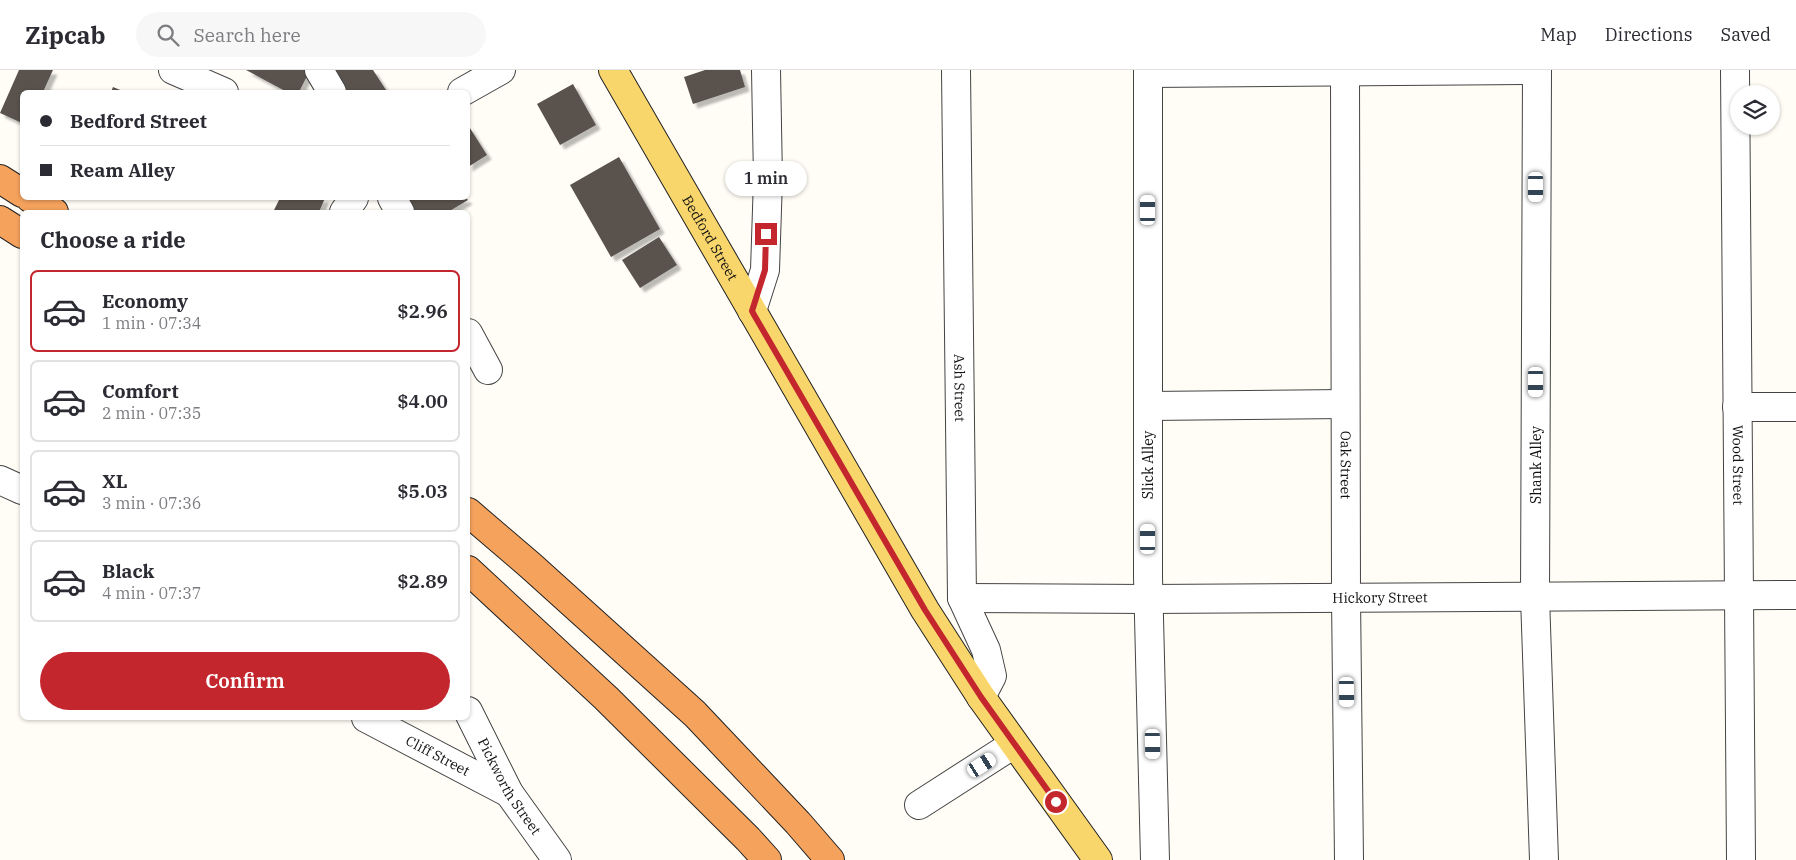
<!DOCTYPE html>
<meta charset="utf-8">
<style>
body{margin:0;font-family:"IBM Plex Serif",serif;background:#f7f7f7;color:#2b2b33;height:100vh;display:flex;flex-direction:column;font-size:19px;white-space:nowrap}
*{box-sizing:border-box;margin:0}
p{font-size:16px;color:#7c7c81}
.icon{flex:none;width:28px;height:28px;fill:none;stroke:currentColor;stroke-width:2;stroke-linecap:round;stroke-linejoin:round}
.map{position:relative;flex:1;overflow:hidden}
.panel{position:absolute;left:20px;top:140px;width:450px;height:510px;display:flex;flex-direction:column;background:#fff;border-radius:8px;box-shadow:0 1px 4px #0004}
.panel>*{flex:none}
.hud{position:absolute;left:20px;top:20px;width:450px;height:110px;border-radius:8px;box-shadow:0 1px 4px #0004;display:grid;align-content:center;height:110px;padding:0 20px;background:#fff}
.buttons{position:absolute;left:1730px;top:15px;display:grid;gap:10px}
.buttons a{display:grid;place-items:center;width:50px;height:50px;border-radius:50%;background:#fff;box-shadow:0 1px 4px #0004;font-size:25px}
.end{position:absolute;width:22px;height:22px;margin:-11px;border:6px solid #c4262e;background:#fff;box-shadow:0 0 0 2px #fff}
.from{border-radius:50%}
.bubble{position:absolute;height:35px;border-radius:18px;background:#fff;box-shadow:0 1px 4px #0004;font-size:16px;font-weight:600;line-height:35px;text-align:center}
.car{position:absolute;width:15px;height:30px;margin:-15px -8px;border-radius:6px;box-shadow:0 0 4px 1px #0007;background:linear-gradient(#fff 24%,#345 0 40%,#fff 0 76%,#345 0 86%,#fff 0)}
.hud b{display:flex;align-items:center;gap:18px;height:48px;font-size:19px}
.hud b+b{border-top:1px solid #e1e1e2}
.hud i{width:12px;height:12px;background:#2b2b33}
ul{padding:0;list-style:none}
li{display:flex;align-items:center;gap:15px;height:82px;margin:0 10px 8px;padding:0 10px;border:2px solid #e1e1e2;border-radius:8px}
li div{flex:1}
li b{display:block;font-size:19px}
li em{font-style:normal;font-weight:600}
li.current{border-color:#c4262e}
li>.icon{width:45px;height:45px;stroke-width:1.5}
h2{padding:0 20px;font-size:22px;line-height:60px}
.primary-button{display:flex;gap:10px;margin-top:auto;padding:10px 20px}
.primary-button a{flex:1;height:58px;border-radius:30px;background:#c4262e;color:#fff;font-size:20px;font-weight:600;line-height:58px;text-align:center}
header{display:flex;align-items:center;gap:30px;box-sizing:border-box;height:70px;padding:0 25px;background:#fff;border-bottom:1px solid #e1e1e2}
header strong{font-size:24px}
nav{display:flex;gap:28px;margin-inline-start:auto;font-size:18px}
.search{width:350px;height:45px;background:#f7f7f7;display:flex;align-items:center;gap:12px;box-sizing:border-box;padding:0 18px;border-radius:28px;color:#7c7c81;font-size:19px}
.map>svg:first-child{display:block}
.building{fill:#5a524d;filter:url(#shadow)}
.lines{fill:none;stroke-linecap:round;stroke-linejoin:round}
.minor-casing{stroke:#444;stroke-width:30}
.major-casing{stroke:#222;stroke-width:30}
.highway-casing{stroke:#222;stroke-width:30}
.minor{stroke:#fff;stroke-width:28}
.major{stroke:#f9d66b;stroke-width:28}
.highway{stroke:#f5a25d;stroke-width:28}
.route{stroke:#c4262e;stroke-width:6}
.labels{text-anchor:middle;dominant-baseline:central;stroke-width:5;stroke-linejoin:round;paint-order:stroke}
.street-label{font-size:14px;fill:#111;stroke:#fff}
</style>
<header>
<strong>Zipcab</strong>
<div class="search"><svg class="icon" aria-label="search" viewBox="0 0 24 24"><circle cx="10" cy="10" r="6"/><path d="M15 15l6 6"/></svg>Search here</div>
<nav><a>Map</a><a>Directions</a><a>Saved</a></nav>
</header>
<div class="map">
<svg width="1796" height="790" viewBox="0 0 1796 790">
<defs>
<filter id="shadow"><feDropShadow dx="4.5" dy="4.5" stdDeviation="1" flood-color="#0004"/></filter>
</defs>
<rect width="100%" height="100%" fill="#fffdf5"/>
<!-- building -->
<path class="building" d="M19,0H53L43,22H22V53L0,43Z
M246,0H310L299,22H287Z
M325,0H373L386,20L383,22H340Z
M705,0H740L745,17L693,34L684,7Z
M573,14L596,55L560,75L537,34Z
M113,17L125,22H111Z
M468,55L487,85L468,97Z
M619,87L660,159L611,187L570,115Z
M280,128H325L319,142H281L274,140Z
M412,128H466L468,130L448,142H412L405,132Z
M659,167L677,195L640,218L622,190Z"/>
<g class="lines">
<defs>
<g id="minor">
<path d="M173,0L224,22"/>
<path d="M319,0L332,22"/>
<path id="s1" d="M956,0L962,528L986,580L992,606L981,627"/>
<path d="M1148,0V507L1155,790"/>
<path id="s2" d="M1345,0L1346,528L1349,790"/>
<path d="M1537,0L1535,527L1544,790"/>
<path id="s3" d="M1735,0L1741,790"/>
<path d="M1148,3L1537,0"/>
<path d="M462,22L501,0"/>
<path d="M392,128L400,142"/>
<path d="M344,142L354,128"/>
<path d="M752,241L765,200L768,109L766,0"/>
<path d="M468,263L488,300"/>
<path d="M1148,336L1345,334"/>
<path d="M1737,337H1796"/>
<path d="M0,410L22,420"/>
<path id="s4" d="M962,528L1148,529L1796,525"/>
<path id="s5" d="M468,641L509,723L557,790"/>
<path id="s6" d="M366,648L509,723"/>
<path d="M919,735L1014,674"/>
</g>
<g id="major">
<path id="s7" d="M613,0L925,540L981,627L1098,790"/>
</g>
<path id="highway" d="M0,109L22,123
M30,128L54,142
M0,150L22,164
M468,442L531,496L695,644L798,753L830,790
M468,500L606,628L748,769L767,790"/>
</defs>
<!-- minor casing -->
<use href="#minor" class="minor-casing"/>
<!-- major casing -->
<use href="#major" class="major-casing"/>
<!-- highway casing -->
<use href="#highway" class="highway-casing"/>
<!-- minor -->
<use href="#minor" class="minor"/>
<!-- major -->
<use href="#major" class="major"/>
<!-- highway -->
<use href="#highway" class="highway"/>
</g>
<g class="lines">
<!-- route -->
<path class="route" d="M766,164L765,200L752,241L753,243L925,540L981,627L1056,732"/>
</g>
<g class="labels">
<!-- street labels -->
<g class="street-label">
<text stroke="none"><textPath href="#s7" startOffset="194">Bedford Street</textPath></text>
<text stroke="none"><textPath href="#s1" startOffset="318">Ash Street</textPath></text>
<text transform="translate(1148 395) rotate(-90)">Slick Alley</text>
<text stroke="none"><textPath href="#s2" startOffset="395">Oak Street</textPath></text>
<text transform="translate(1536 395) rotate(-90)">Shank Alley</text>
<text stroke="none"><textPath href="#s3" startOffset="395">Wood Street</textPath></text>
<text stroke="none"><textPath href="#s4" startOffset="418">Hickory Street</textPath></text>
<text stroke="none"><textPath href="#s6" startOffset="81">Cliff Street</textPath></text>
<text stroke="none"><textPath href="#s5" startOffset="86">Pickworth Street</textPath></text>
</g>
</g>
</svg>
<div class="buttons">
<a><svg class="icon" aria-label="layers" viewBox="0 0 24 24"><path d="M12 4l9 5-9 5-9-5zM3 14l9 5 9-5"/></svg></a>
</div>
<i class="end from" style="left:1056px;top:732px"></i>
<i class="end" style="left:766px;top:164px"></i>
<div class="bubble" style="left:725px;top:91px;width:82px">1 min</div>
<i class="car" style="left:1536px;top:117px;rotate:180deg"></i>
<i class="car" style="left:1148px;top:140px;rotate:0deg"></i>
<i class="car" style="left:1536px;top:312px;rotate:180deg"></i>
<i class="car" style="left:1148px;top:469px;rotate:0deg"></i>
<i class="car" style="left:1347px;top:622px;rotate:179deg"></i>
<i class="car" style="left:1153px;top:674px;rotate:179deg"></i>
<i class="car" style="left:982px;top:695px;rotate:57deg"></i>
<div class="hud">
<b><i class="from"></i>Bedford Street</b>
<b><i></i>Ream Alley</b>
</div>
<section class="panel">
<h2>Choose a ride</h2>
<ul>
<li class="current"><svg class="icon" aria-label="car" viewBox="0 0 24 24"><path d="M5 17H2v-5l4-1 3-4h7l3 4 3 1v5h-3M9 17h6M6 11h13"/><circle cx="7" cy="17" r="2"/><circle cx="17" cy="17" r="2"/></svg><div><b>Economy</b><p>1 min · 07:34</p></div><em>$2.96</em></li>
<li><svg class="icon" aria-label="car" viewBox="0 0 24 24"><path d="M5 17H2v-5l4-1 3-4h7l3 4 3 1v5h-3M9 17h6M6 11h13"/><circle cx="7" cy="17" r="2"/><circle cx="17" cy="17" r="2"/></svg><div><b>Comfort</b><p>2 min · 07:35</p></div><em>$4.00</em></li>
<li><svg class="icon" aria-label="car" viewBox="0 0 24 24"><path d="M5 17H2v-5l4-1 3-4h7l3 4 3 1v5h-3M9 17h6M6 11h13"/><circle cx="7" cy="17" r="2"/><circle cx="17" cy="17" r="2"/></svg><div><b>XL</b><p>3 min · 07:36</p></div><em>$5.03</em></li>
<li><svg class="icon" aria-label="car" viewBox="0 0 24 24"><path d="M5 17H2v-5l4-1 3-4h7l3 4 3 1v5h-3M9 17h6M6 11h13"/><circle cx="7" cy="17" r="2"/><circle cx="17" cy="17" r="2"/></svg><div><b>Black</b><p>4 min · 07:37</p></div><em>$2.89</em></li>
</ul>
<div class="primary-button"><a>Confirm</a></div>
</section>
</div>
